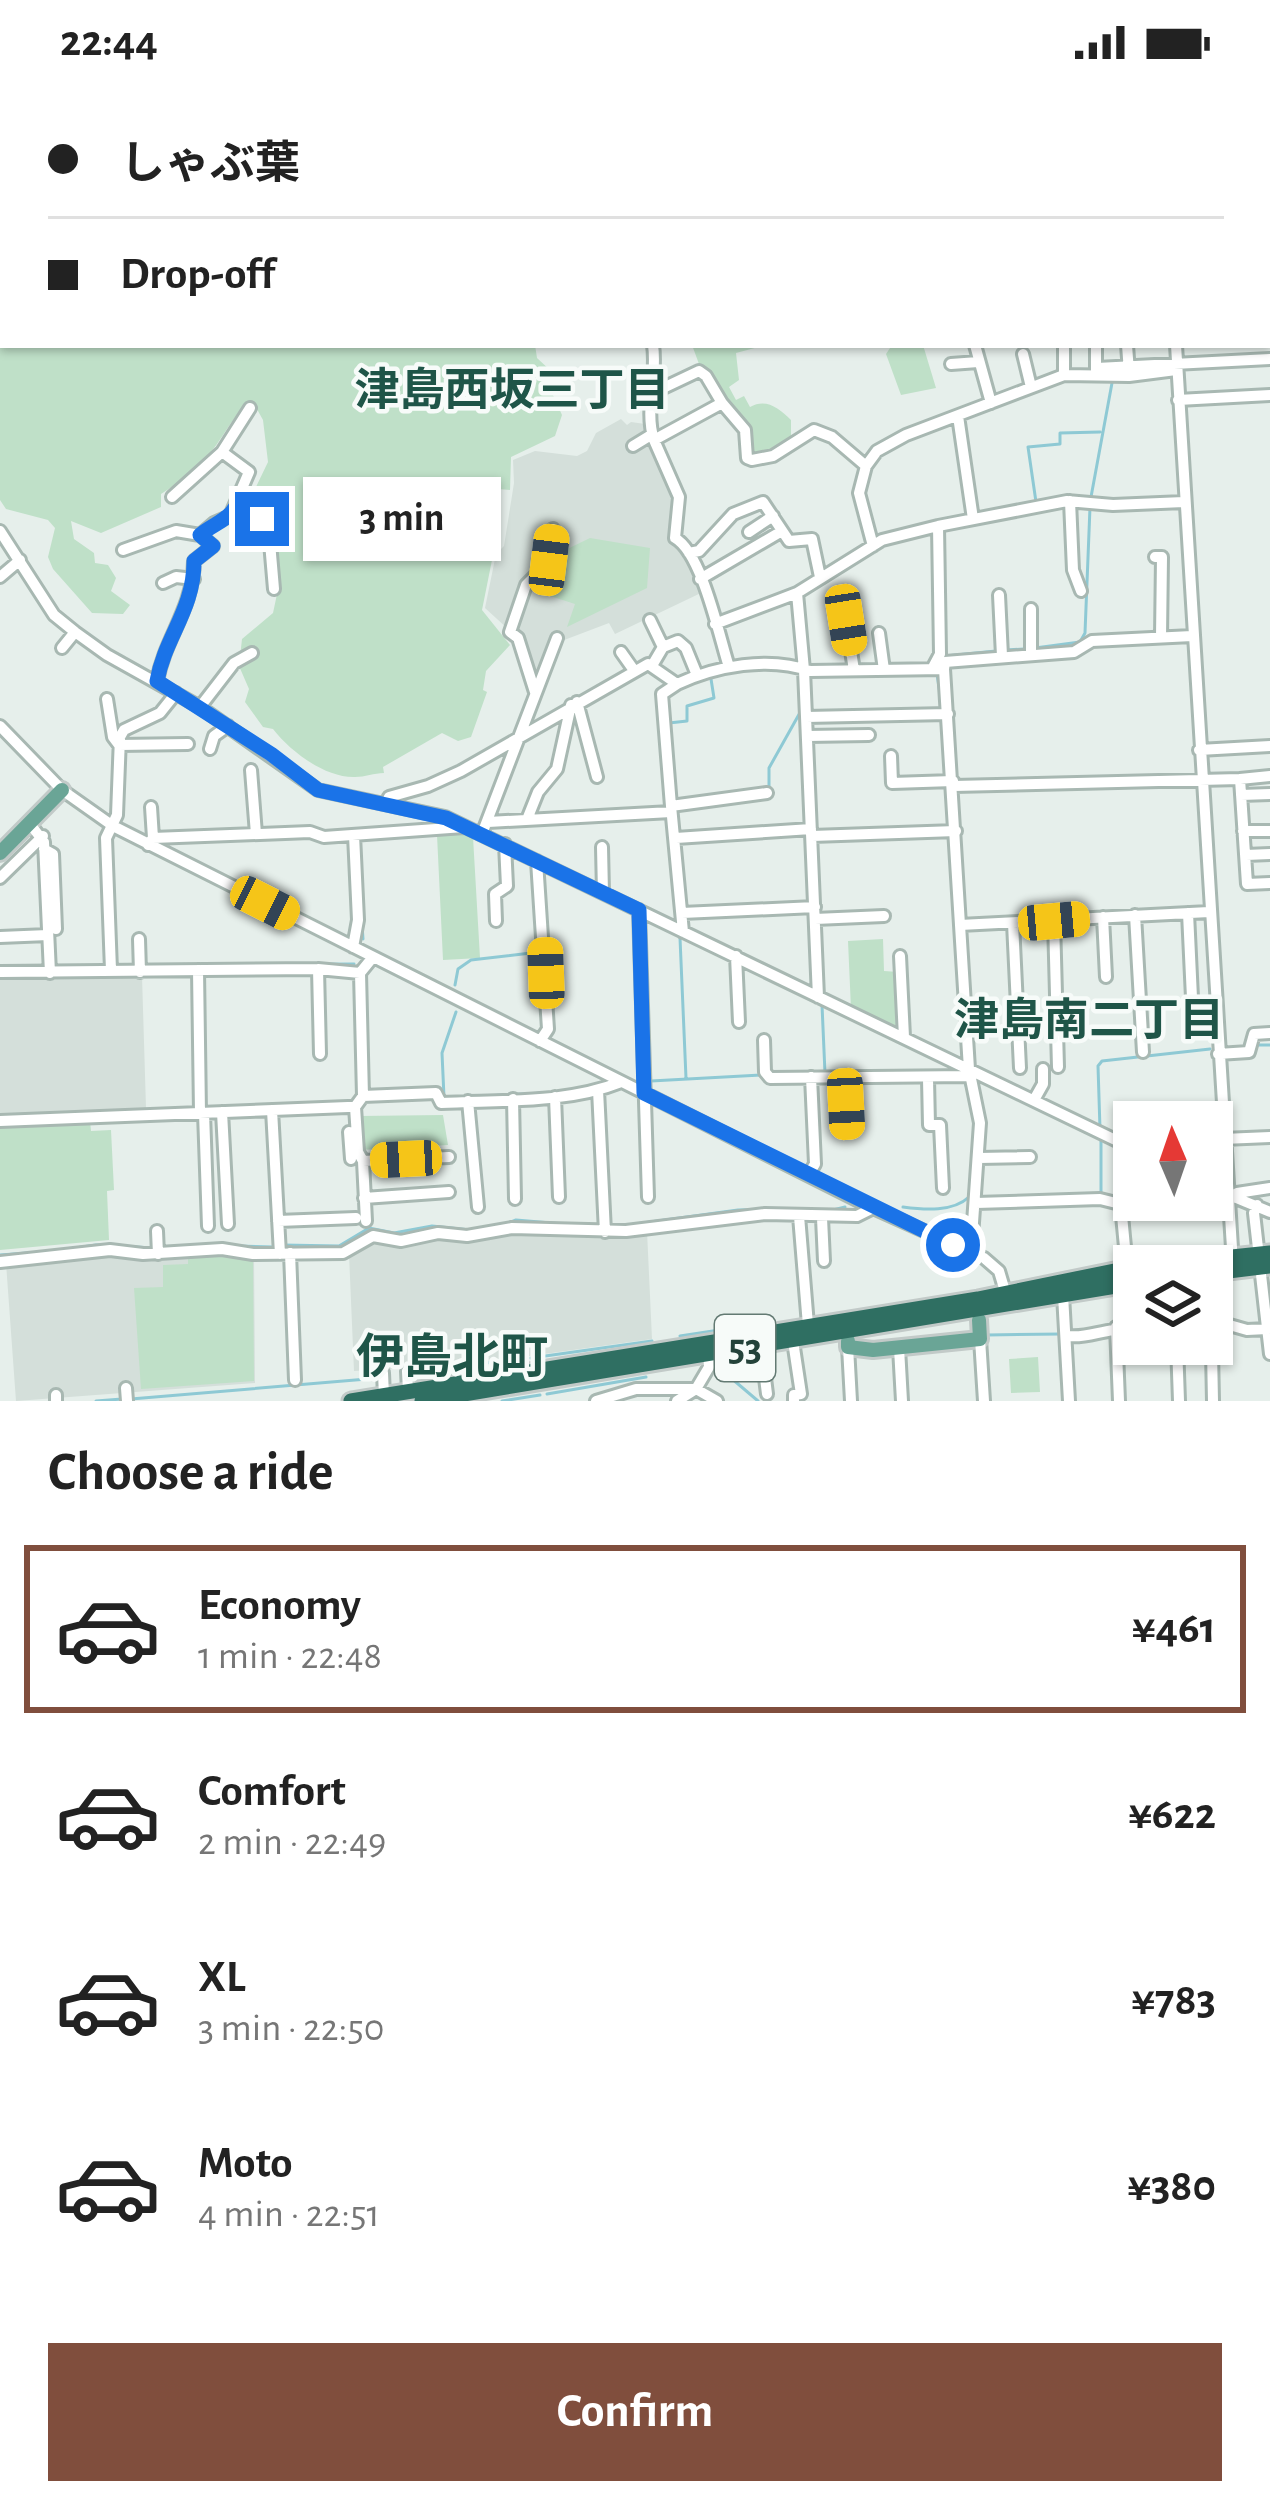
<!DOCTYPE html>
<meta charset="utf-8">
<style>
body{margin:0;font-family:"Alegreya Sans","Noto Sans JP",sans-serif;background:#f6f6f6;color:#222;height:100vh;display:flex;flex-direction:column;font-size:45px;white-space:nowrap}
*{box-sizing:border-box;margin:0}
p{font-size:39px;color:#767676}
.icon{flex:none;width:66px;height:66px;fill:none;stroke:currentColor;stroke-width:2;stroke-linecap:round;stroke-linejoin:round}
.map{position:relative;height:1317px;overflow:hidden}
.panel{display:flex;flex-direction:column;background:#fff;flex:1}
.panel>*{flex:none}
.banner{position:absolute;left:0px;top:0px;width:1272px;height:264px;box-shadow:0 3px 9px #0004;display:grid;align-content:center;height:264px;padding:0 48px;background:#fff}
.needle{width:78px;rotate:358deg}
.tools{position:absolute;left:1113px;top:1017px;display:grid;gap:24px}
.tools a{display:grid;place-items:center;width:120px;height:120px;border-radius:0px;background:#fff;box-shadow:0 3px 9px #0004;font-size:60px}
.end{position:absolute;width:54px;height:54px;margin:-27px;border:15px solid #1a73e8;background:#fff;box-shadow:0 0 0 6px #fff}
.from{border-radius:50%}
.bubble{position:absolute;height:84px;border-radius:0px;background:#fff;box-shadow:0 3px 9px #0004;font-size:39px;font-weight:700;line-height:84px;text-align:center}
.car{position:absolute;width:36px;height:72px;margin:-36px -18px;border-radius:15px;box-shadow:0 0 9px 3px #0007;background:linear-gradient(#f5c518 24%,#345 0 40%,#f5c518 0 76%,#345 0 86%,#f5c518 0)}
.banner b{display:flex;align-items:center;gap:42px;height:114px;font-size:45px}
.banner b+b{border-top:3px solid #e0e0e0}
.banner i{width:30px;height:30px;background:#222}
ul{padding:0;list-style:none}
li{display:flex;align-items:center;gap:36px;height:168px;margin:0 24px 18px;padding:0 24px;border:6px solid transparent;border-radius:0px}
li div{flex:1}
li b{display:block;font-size:45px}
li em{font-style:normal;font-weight:700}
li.active{border-color:#804e3d}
li>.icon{width:108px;height:108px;stroke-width:1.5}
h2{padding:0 48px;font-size:54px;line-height:144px}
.cta{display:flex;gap:24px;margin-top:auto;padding:24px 48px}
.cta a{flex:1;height:138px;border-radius:0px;background:#804e3d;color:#fff;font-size:48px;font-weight:700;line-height:138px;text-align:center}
.status{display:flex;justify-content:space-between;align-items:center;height:84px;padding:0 60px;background:#fff;direction:ltr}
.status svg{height:33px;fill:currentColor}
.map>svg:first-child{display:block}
.built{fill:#d4dfda}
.green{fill:#bfe0c8}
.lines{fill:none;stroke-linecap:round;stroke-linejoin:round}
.stream{stroke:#8ec9d4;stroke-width:3}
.minor-casing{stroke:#a8b8b2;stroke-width:16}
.major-casing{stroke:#c2cac8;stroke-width:20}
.highway-casing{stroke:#c2cac8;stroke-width:21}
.minor{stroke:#fff;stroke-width:10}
.major{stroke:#6aa596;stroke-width:14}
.highway{stroke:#2f6f62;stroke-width:15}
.route{stroke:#1a73e8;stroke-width:15}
.labels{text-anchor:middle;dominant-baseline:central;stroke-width:9;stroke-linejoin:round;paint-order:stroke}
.shield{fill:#f7fbf9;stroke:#637a73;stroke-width:3}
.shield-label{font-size:39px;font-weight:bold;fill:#24423a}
.neighbourhood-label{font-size:45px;font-weight:bold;fill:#1f5548;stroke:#f7fbf9}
.quarter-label{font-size:48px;font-weight:bold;fill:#1f5548;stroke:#f7fbf9}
</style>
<div class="status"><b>22:44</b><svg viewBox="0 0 49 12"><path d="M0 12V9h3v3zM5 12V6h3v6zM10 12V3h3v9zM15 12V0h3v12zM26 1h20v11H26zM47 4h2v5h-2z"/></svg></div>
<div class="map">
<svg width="1270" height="1317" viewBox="0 0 1270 1317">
<rect width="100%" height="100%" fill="#e6efeb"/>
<!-- built -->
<path class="built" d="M621,335L627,341L631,338L645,340L678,416L681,458L703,508L615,550L609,539L559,558L535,601L508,545L485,524L496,470L504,462L514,399L513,376L535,367L577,372L587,367L596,349Z
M0,890L142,892L146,1024L0,1030Z
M512,1147H647L652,1255L473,1280L354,1287L349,1170L373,1154Z
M110,1167L254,1172L255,1299L16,1317L6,1179Z"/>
<!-- green -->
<path class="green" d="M0,0H866V3H3V261H535L537,274L551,287L548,300L562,331L555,352L511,373L510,406L486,404L478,453L500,452V462L493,471L482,526L510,561L486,587L483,606L487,608L471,653L458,657L442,649L383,683L384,689C374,689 365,693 355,693C325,694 290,667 273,645L263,643L245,618L249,605L239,582L242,555L273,529L280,496L272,446L257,423L255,405L268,378L263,336L253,318C233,330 228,346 214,364C199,384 182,397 161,410V423L101,449L71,437L74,455L94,469L95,479L108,481L116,494L111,507L130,521L123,530L92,529L53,485L48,473L55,444L48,436L6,425L0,416Z
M692,261H766L736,269L739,296L729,303L736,316L744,312L750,323C766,314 779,324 791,336V354L765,370H752L749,342L699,280Z
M892,261H923L936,304L901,311L886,270Z
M590,454L650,464L647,504L567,543L575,520L550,512L555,471Z
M467,749L473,753L480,874L443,876L437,751Z
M883,855L884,887L898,888L901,944L897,947L851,925L848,857Z
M443,1031L448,1061L361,1066L359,1032Z
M90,1037L91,1047L111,1046L114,1106L107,1107L109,1156L0,1166V1041Z
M207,1168L253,1173L254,1297L141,1305L134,1204L163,1203V1181L188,1180V1172Z
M1038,1273L1040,1308L1011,1309L1009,1275Z"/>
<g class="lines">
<!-- stream -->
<path class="stream" d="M1011,0L1014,3
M1098,3L1110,0
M1182,261L1183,277
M1091,413L1112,299
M1036,418L1028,363L1060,360V349L1100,348
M1035,564L1080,558L1085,549L1090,423
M1006,566L1024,565
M946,572L996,567
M937,590L940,610
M669,639L687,637V622L714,614L711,595
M769,709V684L802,625
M362,841L363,855
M680,854L686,994
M187,881L354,880
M455,901L458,885L471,876L539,868
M822,921L825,989
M962,959L963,977
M1257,961H1270
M964,995L970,1014
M651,997L761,991
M444,1013L442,969L456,928
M442,1014L546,1009
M1100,1045L1098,982L1102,977L1210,965
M1101,1111V1056
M903,1123C925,1126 953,1128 969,1113
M829,1127L845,1123
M503,1141L516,1136L563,1140
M621,1142L738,1126L784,1125
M199,1161L273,1163
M282,1161L339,1162L369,1144L394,1149L432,1142L470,1146
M68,1165L96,1161L154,1164
M0,1171L41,1168
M987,1251L1061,1250
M680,1252L726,1245
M531,1274L652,1257
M486,1279L520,1275
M435,1283L474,1281
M724,1288L758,1317
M412,1292L429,1291
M547,1310L646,1293
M131,1315L379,1294
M96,1317L122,1315
M502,1317L540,1311"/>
<defs>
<path id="minor" d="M869,0V3
M1168,0V3
M968,3V0
M1115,3L1124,0
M1269,47H1270
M1269,133H1270
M1269,162H1270
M1269,213H1270
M653,261C658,293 644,325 654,356L722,319L745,346L747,374L752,376L773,372L814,346L832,353L866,382
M975,261L991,319
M1064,261V291
M1096,261V288
M1127,261L1129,288
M1176,261L1233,1180
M1023,270L1031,303
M951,280L978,278
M1097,284L1270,275
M658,315L661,305L699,287L706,292L722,319
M1178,316L1270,311
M958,332L973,435
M654,356L679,413L675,454C702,469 719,552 729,583
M633,362L651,351
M172,413L222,368L250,324
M1070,417L1073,486L1081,507
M234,425L256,430L269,447L274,505
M0,447L54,531L75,548L107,571L200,623L318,706L445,733L1134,1065
M749,448L773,432
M873,462L859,409L866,382L877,367L906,351L1064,291L1129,292L1176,286
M123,466L176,447L200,451
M689,469L699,467L733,430L763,418L789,457L812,455L820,493
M1155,473H1162L1161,553
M0,493L20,476
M700,495L782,447
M163,499L176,493L194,495
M999,511L1002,572
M650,536L663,563
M846,536L854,586
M715,540L797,509
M879,549L884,586
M62,564L75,548
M621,568L633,585
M1031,569V525
M653,580L663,563L678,557L686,564L697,591
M932,585L940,570L938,442
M944,585L969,985L980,1039L971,1167
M157,597C165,553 193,526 194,477L213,462L200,451L214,439L230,432L249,388L222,368
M535,608L518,554L510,548L526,501L548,479L553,445
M107,615L113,653L119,661L188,660
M577,618L597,693
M200,623L234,579L252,569
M806,633L948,630
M0,642L62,706L113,742L873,1124L984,1174L999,1187L1007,1214
M807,652L869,651
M210,665L214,652L228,642
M1199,666L1270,662
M891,672L892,699L953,697
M251,686L256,750
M1240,695L1270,692
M954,702L1240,695L1247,800L1270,799
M1241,711L1270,710
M386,720L389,713L428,702L461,687L648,580L677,600C716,582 769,572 810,587L944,585L945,578L1074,568L1092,557L1192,552
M671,722L662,610L677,600
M151,723L153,754
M528,733L538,708L557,685L571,621
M488,738L671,728
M30,740L44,758L50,889
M1243,747H1270
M482,750L557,554
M812,752L956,747
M676,754L811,745
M148,761L153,754L310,748L324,753L464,743
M602,763L603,809
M44,765L53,770L56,845
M1246,771L1270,770
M537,777L548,945L540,957
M0,794L43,752
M639,826L648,1113
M682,829L815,823
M1188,829L1193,935L1215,934
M1135,831L1143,968
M1103,833L1106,893
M815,835L884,832
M496,837L495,810L507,802L505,760
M1054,837L1058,983
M1013,839L1020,984
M960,841L1209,828
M683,848L671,722L767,709
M0,853L48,851
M139,855L140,888
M353,863L358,836L354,751
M736,872L739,938
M900,872L904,953
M373,873L360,889L363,1012L436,1009L441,1019C500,1016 566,1020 621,998
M318,885L320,970
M111,886L106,754L117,731L120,653L124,646L160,629L176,609
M198,886L200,1029
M0,888L318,885L360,889
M818,913L804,586L797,509L882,456L938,442L1067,417L1113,421L1184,418
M764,956L765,988L770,994L969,992
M1218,970L1249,968L1254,950L1270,949
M844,995L847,1045
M928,995L929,1041H940L943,1104
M598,1006L605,1148
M555,1013L559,1113
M513,1015L515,1115
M1034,1016L1043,1000V985
M468,1017L478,1123
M355,1023L358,1068L363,1077L449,1073
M272,1026L280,1170
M222,1028L228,1140
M204,1029L208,1142
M0,1037L348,1023H355L363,1012
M349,1048L351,1075
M1223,1055L1270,1053
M979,1074L1030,1073
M363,1077L366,1137
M808,1091L815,1080L811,993
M1212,1104L1270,1128
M1237,1109L1270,1104
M364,1114L449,1108
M976,1119L1100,1115L1128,1122L1203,1116
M1121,1121L1127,1184
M1257,1121L1254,1129L1270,1270
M799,1132L808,1241
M822,1134L824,1177
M278,1137L356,1134
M157,1147L158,1170
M290,1169L295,1296
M0,1178L110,1166L143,1170L222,1165L253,1170L343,1169L373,1152L401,1157L438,1149L467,1152L512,1144L626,1147L765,1130L857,1132L873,1124
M1063,1211L1069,1317
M1212,1236L1247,1246L1267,1245
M1116,1243L1119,1317
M1068,1252C1092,1255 1108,1241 1131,1248L1128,1200
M980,1255L984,1317
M793,1257L801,1310L794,1311V1317
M1177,1260L1179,1317
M761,1262L767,1310
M848,1263L851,1317
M899,1264L902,1317
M1212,1267L1213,1317
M407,1287L408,1307
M383,1289L384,1312
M126,1304L127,1317
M56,1311V1317
M596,1317L636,1305H696L709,1283L708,1264
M677,1317L696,1305L717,1317"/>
<path id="major" d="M0,769L62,706
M848,1257V1263L873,1266L980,1255L979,1236"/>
<path id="highway" d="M1146,1182L1270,1169
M1212,1189L1270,1182
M351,1317L978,1215L1134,1183
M422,1317L1134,1199"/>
</defs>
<!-- minor casing -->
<use href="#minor" class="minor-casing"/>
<!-- major casing -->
<use href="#major" class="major-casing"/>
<!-- highway casing -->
<use href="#highway" class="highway-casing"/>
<!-- minor -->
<use href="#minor" class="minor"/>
<!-- major -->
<use href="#major" class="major"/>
<!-- highway -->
<use href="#highway" class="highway"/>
</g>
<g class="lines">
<!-- route -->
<path class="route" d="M262,435L234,425C228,436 210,442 200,451L213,462L194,477C194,526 165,553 157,597L271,670L318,706L446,734L639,826L644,1009L953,1161"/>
</g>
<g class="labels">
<!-- shield labels -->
<rect class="shield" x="715" y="1231" width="60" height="66" rx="9"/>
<g class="shield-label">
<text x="745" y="1264">53</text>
</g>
<!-- neighbourhood labels -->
<g class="neighbourhood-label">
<text x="512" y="307">津島西坂三丁目</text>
<text x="1089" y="937">津島南二丁目</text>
</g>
<!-- quarter labels -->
<g class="quarter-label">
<text x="452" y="1275">伊島北町</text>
</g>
</g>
</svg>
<div class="tools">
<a><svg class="needle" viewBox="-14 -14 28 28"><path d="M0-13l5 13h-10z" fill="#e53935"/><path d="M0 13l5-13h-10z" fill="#767676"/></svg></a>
<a><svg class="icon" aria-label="layers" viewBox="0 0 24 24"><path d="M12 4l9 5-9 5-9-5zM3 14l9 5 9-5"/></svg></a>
</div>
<i class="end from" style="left:953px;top:1161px"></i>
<i class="end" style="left:262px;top:435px"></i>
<div class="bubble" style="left:303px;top:393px;width:198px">3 min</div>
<i class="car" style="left:549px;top:476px;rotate:7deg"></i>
<i class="car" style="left:846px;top:536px;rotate:171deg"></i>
<i class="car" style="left:265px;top:819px;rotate:117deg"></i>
<i class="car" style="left:1054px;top:837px;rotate:85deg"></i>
<i class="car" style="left:546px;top:889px;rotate:358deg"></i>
<i class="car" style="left:846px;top:1020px;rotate:177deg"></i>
<i class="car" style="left:406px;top:1075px;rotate:267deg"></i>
<div class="banner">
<b><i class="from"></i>しゃぶ葉</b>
<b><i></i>Drop-off</b>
</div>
</div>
<section class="panel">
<h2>Choose a ride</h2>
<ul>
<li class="active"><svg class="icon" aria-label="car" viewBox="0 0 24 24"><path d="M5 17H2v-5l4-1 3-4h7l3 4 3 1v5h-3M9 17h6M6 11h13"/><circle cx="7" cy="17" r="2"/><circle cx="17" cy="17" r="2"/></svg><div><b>Economy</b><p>1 min · 22:48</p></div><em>¥461</em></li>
<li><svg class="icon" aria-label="car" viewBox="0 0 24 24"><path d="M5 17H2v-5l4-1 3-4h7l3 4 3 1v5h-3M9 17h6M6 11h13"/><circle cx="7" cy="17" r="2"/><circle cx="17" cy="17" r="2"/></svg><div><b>Comfort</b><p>2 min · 22:49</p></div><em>¥622</em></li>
<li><svg class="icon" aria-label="car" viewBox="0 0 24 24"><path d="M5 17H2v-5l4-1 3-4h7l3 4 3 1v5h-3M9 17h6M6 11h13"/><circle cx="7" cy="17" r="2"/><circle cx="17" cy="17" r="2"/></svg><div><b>XL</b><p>3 min · 22:50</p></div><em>¥783</em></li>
<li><svg class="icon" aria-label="car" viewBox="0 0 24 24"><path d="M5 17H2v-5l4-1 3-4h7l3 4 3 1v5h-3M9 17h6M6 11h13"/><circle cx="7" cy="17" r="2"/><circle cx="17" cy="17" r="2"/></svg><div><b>Moto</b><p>4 min · 22:51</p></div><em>¥380</em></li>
</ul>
<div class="cta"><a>Confirm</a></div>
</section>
